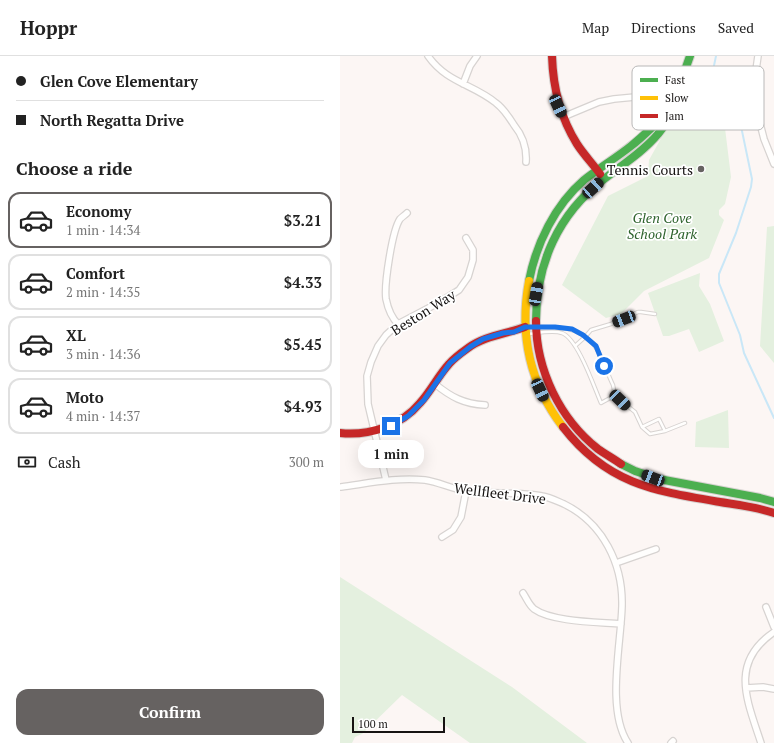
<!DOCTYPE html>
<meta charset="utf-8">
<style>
body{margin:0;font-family:"PT Serif",serif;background:#f2f2f2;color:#222;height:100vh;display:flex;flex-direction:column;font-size:15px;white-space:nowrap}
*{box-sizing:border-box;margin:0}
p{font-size:13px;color:#767676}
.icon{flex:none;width:22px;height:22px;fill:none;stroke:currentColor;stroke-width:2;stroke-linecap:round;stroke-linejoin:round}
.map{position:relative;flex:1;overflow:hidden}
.panel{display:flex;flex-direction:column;background:#fff;width:340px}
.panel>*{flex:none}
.hud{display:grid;align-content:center;height:88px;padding:0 16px;background:#fff}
.scale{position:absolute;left:12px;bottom:10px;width:93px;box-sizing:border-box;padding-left:4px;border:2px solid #161312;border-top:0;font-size:11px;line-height:14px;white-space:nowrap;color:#161312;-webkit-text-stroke:3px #fff;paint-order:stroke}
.end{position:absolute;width:18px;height:18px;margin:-9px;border:5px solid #1a73e8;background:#fff;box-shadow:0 0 0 2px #fff}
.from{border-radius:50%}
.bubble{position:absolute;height:28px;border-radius:12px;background:#fff;box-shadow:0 4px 16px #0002;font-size:13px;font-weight:800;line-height:28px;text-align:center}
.car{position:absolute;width:12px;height:24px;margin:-12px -6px;border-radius:5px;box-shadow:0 0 3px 1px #0007;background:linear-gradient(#222 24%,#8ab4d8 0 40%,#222 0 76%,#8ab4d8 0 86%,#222 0)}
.hud b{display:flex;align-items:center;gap:14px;height:38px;font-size:15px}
.hud b+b{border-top:1px solid #e0e0e0}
.hud i{width:10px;height:10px;background:#222}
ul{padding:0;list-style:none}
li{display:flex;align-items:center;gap:12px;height:56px;margin:0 8px 6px;padding:0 8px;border:2px solid #e0e0e0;border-radius:12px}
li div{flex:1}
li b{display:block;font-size:15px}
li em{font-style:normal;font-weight:800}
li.current{border-color:#666261}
li>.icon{width:36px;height:36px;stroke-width:1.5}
h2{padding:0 16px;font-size:18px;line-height:48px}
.pay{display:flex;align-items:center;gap:10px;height:44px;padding:0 16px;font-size:15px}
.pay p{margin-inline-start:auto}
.action{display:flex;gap:8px;margin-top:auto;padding:8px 16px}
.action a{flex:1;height:46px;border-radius:12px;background:#666261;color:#fff;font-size:16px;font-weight:800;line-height:46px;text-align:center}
header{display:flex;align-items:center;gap:24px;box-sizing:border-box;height:56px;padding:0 20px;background:#fff;border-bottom:1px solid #e0e0e0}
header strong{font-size:19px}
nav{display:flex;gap:22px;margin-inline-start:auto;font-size:14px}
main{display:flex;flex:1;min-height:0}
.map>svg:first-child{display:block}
.green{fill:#e4f0df}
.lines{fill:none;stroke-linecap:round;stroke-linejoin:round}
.stream{stroke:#c9e7f7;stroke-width:2}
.lane-casing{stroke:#d7d3d1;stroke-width:4.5}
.street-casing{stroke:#d7d3d1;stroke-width:8}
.fast-casing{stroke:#d7d3d1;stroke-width:10}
.slow-casing{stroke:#d7d3d1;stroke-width:10}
.jam-casing{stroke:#d7d3d1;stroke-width:10}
.lane{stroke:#fffefd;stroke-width:2.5}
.street{stroke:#fffefd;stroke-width:5.5}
.fast{stroke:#4caf50;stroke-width:8}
.slow{stroke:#ffc107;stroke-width:8}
.jam{stroke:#c62828;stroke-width:8}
.route{stroke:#1a73e8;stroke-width:5}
.poi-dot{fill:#666261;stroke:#fff;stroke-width:1.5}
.labels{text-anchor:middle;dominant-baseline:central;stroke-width:3.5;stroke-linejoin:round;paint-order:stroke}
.poi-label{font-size:14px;fill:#161312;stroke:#fff;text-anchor:end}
.park-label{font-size:14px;font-style:italic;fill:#2e632d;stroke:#fff}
.street-label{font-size:14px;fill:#161312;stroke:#fff}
.key{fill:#fff;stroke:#b9b8b8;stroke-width:1}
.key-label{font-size:11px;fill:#161312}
</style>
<header>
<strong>Hoppr</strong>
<nav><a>Map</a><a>Directions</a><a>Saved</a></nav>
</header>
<main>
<section class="panel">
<div class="hud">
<b><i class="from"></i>Glen Cove Elementary</b>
<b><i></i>North Regatta Drive</b>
</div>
<h2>Choose a ride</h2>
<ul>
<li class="current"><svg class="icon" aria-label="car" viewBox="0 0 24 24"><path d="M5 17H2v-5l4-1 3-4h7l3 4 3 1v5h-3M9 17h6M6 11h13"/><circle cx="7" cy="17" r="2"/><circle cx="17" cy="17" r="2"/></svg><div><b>Economy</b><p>1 min · 14:34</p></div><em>$3.21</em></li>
<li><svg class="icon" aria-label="car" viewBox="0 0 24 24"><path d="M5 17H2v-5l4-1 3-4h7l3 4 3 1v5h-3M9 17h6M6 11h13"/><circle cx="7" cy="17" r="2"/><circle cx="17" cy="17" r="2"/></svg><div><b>Comfort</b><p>2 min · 14:35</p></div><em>$4.33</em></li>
<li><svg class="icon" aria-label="car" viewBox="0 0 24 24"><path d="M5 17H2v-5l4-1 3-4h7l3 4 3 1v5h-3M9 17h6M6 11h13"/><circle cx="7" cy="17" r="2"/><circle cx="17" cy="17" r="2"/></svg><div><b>XL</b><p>3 min · 14:36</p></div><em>$5.45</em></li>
<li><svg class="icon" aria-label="car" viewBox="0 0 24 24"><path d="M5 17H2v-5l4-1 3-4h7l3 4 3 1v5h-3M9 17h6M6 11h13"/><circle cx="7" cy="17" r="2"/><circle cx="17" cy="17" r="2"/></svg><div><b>Moto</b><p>4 min · 14:37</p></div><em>$4.93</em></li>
</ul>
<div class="pay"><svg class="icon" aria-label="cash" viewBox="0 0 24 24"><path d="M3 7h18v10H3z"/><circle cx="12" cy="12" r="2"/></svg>Cash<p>300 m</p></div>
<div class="action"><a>Confirm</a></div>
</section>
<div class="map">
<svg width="434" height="687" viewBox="0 0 434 687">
<rect width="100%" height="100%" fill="#fcf6f4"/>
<!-- green -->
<path class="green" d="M346,32L361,45L385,72L391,121L385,148L379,154V159L384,164L369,202L304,235L281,258L266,262L222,229L268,140L308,120L309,104L334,59Z
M434,170V307L420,290L427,171Z
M360,217L359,230L370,248L384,285L359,296L349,273L329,280H323L308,237Z
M388,354L389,392L355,391L356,366Z
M0,521L172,631L247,687H130L62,639L22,678L15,681L12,687H0Z"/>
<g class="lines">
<!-- stream -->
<path class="stream" d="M376,0L371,24L376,32L389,45L396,55L402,75L412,123L411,131L396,177L379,218V227L400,279L404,297L434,362"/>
<defs>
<path id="lane" d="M329,62L339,65L370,67
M187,271C211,271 238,268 254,289C262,299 267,317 273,329L274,334L272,341L261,347C254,331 238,283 222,277C213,274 198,277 188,278
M235,290L245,281L251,274L271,268L298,256H301L315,258
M273,340L280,344L295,356L302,371L310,378L325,375L345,367
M302,371L319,363L325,375"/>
<path id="street" d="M88,0C107,27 133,28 156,47C164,53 169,61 174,69C183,80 187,91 186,106
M418,0L414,28L415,48L424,83L434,108
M123,28L130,10L137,0
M223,61L259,46L274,43L295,41
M58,268C51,261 48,253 46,243C44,229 52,175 60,163C62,161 65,159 67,157
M95,328C111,341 124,348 145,349
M46,424L28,348L27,320L31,306L38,290L46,279L58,268L100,246L119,234L128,221L133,204V194L126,182
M1,431C30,427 57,421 85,424C99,426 112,433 126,435C151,439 177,435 202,440C209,441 217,445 224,448C263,467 283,508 282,550C281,589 266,654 288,687
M102,481L113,474L121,461L126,435
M276,507L316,493
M183,537C187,543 189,549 194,553C212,566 258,566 281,568
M426,551L434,571
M406,632L423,631L434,633
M331,687L333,685
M421,687C407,644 389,607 434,576"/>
<path id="fast" d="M189,225C196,188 215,149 244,124C259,112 276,102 291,90C305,79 317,66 330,55
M196,265C196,208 218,158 264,123C282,109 303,96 318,78C327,68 330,56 334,43C340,29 345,14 350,0
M281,408L295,415L319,423L420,442L434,446"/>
<path id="slow" d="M189,225C179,279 190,328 223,371"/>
<path id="jam" d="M212,0C213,32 220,61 237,88C244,99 253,108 260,118
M196,265C196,314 220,363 258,393C265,398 274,403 281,408
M223,371C267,428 314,435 380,446C399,449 417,451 434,457
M0,377C29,380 61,370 80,347C91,335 98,320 109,308C114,302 121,297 128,292C144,280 166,278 185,271"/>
</defs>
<!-- lane casing -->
<use href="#lane" class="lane-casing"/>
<!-- street casing -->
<use href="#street" class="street-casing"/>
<!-- fast casing -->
<use href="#fast" class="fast-casing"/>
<!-- slow casing -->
<use href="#slow" class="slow-casing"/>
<!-- jam casing -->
<use href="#jam" class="jam-casing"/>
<!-- lane -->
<use href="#lane" class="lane"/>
<!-- street -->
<use href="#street" class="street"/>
<!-- fast -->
<use href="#fast" class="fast"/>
<!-- slow -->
<use href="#slow" class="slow"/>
<!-- jam -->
<use href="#jam" class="jam"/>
</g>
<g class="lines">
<!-- route -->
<path class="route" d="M51,370L68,360L84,344L110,307L130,291L143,283L163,277L174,276L185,271H215L232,273L243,279L256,290L264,310"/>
</g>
<!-- markers -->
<circle class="poi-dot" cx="361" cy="113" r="4"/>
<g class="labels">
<!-- poi labels -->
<g class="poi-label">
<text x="353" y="113">Tennis Courts</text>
</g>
<!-- park labels -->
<g class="park-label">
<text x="322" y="161">Glen Cove<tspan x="322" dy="16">School Park</tspan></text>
</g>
<!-- street labels -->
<g class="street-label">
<text transform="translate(83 256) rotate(-32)">Beston Way</text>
<text transform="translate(160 437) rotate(7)">Wellfleet Drive</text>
</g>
</g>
<!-- legend -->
<rect x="292" y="10" width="132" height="64" rx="6" class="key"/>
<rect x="300" y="22" width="18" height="4" fill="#4caf50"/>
<rect x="300" y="40" width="18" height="4" fill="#ffc107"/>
<rect x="300" y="58" width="18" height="4" fill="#c62828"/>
<g class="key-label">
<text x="325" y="28">Fast</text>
<text x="325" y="46">Slow</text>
<text x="325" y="64">Jam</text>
</g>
</svg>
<div class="scale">100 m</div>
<i class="end from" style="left:264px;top:310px"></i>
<i class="end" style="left:51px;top:370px"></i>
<div class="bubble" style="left:18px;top:384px;width:66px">1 min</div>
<i class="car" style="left:218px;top:50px;rotate:155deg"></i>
<i class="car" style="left:253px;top:132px;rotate:48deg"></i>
<i class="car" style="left:196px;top:238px;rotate:10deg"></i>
<i class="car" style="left:284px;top:263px;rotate:249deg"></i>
<i class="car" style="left:200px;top:334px;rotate:155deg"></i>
<i class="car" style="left:280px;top:344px;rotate:134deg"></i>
<i class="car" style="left:313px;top:422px;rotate:291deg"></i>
</div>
</main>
